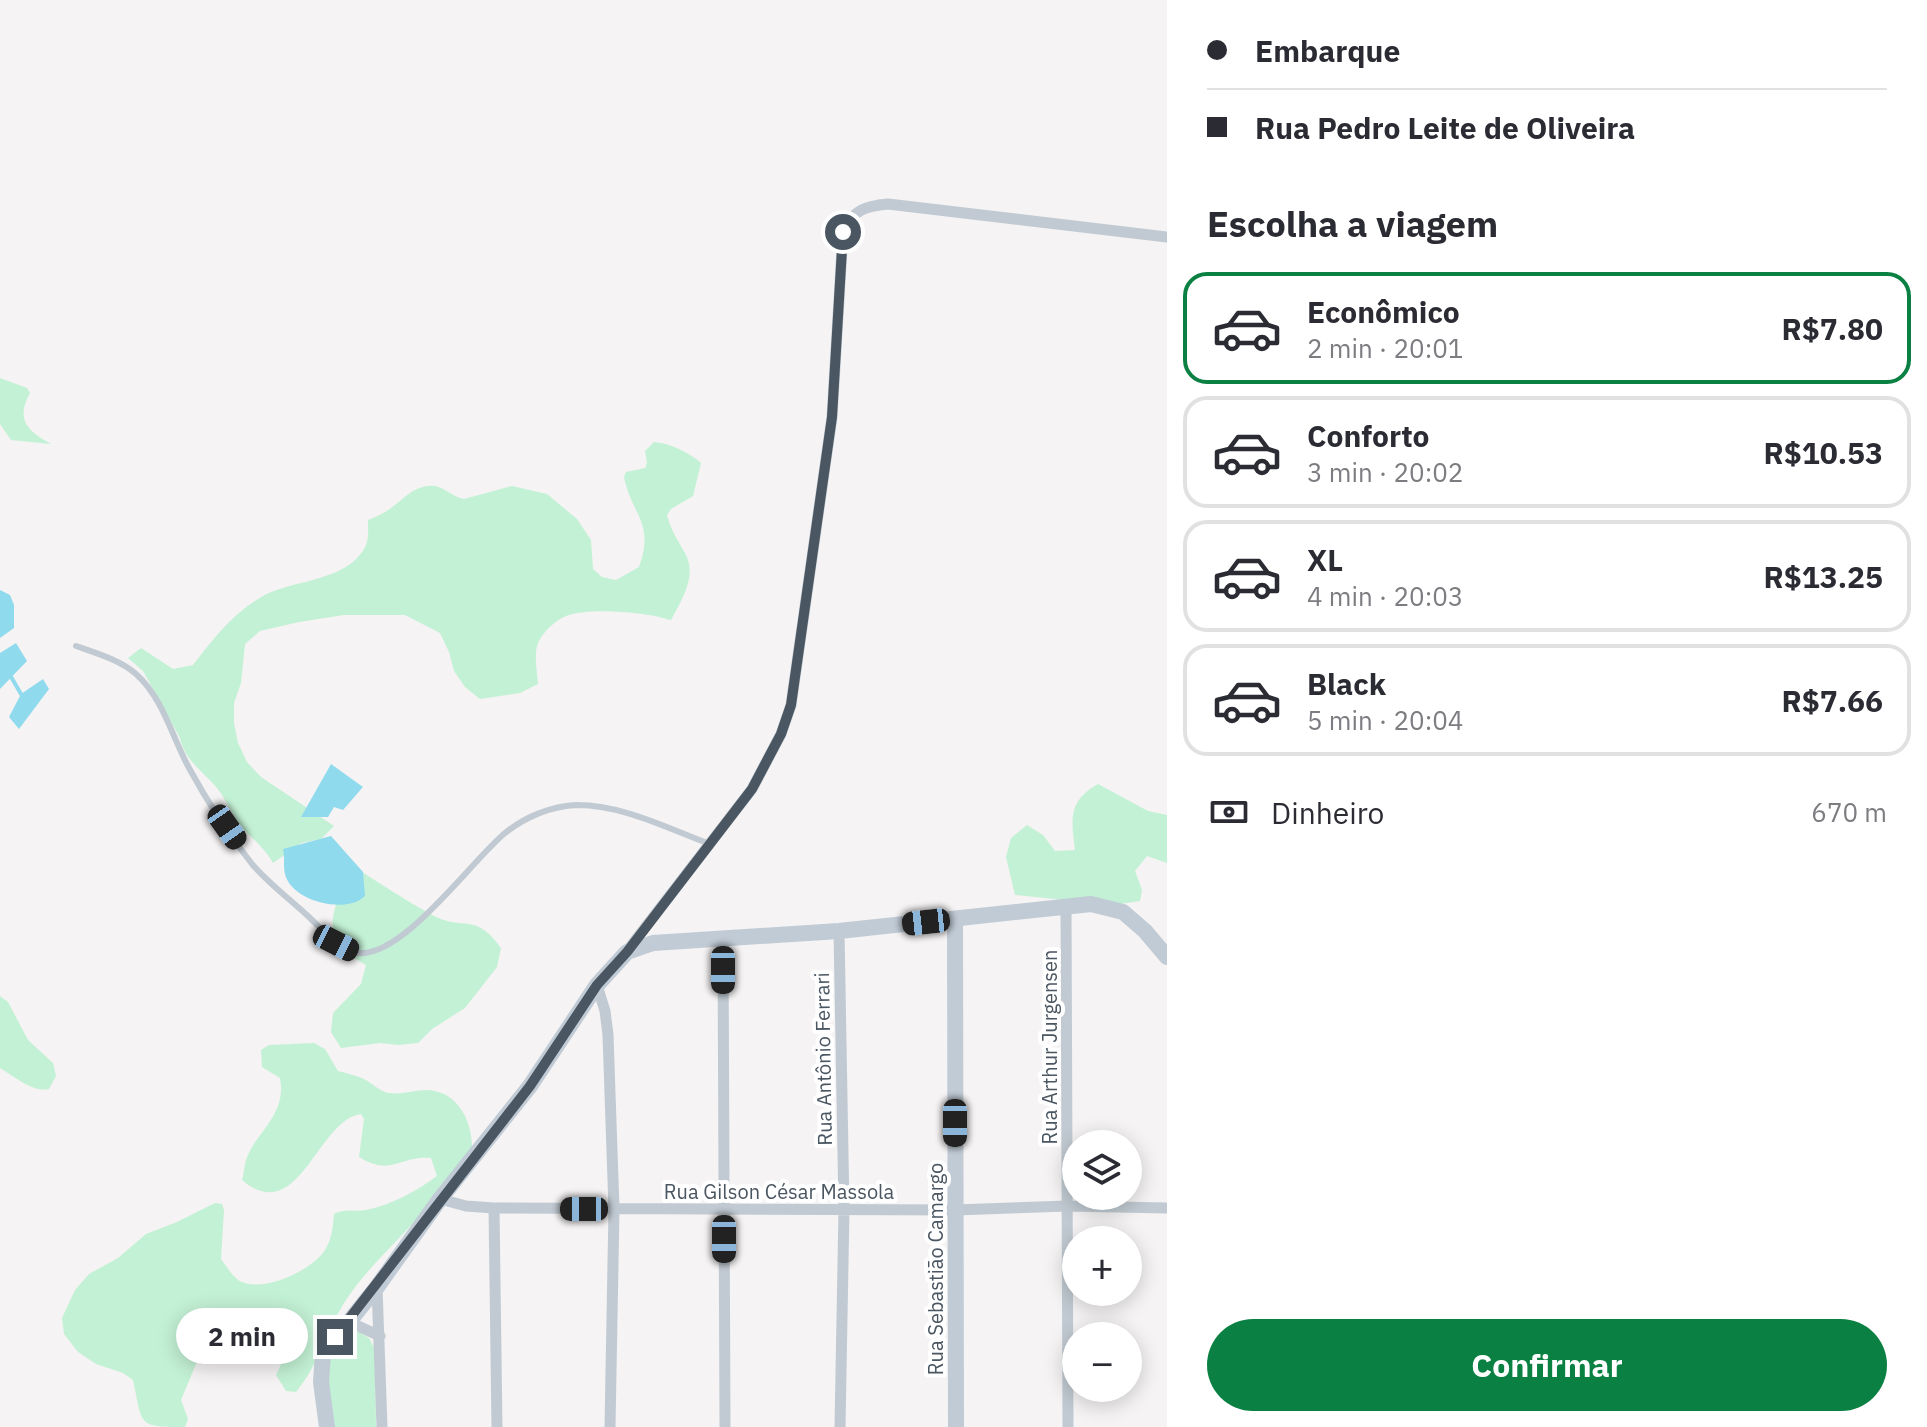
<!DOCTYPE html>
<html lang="pt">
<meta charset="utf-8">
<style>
body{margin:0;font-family:"IBM Plex Sans",sans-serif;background:#f7f7f7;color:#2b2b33;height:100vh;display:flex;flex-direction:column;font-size:30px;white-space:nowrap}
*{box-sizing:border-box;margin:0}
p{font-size:26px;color:#7c7c81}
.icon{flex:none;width:44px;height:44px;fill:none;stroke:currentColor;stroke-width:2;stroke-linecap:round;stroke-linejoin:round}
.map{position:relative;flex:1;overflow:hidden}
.drawer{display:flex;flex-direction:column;background:#fff;width:760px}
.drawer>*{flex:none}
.top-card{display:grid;align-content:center;height:176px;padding:0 40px;background:#fff}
.tools{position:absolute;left:1062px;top:1130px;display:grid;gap:16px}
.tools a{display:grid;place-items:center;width:80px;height:80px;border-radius:50%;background:#fff;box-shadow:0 4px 20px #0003;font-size:40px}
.end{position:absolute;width:36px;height:36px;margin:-18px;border:10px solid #4a5661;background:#fff;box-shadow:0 0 0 4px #fff}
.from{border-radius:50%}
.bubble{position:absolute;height:56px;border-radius:28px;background:#fff;box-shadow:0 4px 20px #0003;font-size:26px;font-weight:800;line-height:56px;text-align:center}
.car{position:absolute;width:24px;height:48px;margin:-24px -12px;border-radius:10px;box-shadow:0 0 6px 2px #0007;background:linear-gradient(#222 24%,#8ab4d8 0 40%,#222 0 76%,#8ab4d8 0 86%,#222 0)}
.top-card b{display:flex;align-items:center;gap:28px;height:76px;font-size:30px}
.top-card b+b{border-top:2px solid #e1e1e2}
.top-card i{width:20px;height:20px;background:#2b2b33}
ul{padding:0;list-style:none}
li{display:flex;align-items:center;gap:24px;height:112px;margin:0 16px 12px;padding:0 24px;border:4px solid #e1e1e2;border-radius:24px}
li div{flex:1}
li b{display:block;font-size:30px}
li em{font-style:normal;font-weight:800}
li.selected{border-color:#0b8043}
li>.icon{width:72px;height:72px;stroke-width:1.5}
h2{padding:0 40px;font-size:36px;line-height:96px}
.pay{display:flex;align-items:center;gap:20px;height:88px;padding:0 40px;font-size:30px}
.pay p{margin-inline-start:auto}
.primary-button{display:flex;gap:16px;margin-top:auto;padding:16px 40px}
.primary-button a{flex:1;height:92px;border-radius:48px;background:#0b8043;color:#fff;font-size:32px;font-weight:800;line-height:92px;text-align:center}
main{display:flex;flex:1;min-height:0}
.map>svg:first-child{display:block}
.green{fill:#c3f1d5}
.water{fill:#90daee}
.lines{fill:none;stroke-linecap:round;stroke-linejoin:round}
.stream{stroke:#90daee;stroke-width:4}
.lane{stroke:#c1cad2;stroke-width:6}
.street{stroke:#c1cad2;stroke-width:11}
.secondary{stroke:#c1cbd6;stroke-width:16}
.route{stroke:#4a5661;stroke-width:10}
.labels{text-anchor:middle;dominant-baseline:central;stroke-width:8;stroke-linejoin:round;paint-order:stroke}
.street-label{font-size:20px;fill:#4a5661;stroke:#fff}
</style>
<main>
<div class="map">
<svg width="1167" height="1427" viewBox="0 0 1167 1427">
<rect width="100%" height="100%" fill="#f5f3f3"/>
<!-- green -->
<path class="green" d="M0,378L27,388L30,393C15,420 28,431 51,444L11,440L0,424Z
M654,442C670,443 690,453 701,463L693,496L671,509L667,515C671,531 679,542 686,555C697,577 681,601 671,620C646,612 590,607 566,616C556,620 544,631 539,641C533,652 537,671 538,684L520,693L480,699L465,687L454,671L449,652L440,633L405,615H344L299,622L260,631L245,644L241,683L234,703V723L238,743L247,762L261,777L334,826L321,839L301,843L273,863C264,847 251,838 240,825C231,813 226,799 217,788C203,771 185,761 180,738L143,671L128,658L141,648L173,669L193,665C214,638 232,614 263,596C294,579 349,582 366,545C369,538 368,528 368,520C373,518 380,515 385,512C403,502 412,484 435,486C445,488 453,497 464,499L512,486L547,494L577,519L591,540L593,569L602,577L616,580L639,567C655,522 632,516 624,477L626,472L645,468L647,463L645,451Z
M1098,784L1148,811L1167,815V863L1147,856L1135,871L1142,890L1140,901L1113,905L1015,895L1006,857L1011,838L1027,825L1043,835L1055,851L1075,850C1071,819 1068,801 1098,784Z
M353,866C379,883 405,900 432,915C464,932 475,911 501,948L497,967L465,1008L432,1029L418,1043L399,1045L380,1043L341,1048L331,1032L333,1013L361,984L366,965C356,959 341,951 336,940C325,917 344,886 353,866Z
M0,996L8,1002L28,1040L53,1063L56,1076L49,1089C33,1093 14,1076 0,1068Z
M314,1043L325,1049L338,1071C346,1073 354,1075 362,1078C371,1082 380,1092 389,1093C402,1095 415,1090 427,1090C457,1091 472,1120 472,1147C457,1167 443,1188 427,1207C401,1239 369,1265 346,1300C326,1330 319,1365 296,1392L286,1391L276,1375L293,1339C282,1316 272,1314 248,1310L215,1332L203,1347L181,1400L188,1419L185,1427C136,1427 143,1425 133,1380L123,1373L96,1364L78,1352L64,1334L62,1318L75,1290L89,1274L118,1258L146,1234L177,1222L215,1203L222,1204L224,1210L221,1259C227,1267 234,1279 242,1282C266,1292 312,1270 325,1250C332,1239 333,1226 334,1214C344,1208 355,1212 366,1210C391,1205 417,1191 437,1176L431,1158C397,1156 393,1177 359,1157L364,1119L361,1114C317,1120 299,1228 242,1180C244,1174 244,1166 246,1160C256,1131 287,1116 280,1078L262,1067L261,1050L269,1045Z
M359,1332L369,1338L375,1349L376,1427H331L327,1354L344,1333Z"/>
<!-- water -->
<path class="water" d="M0,590L10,595L14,605V628L0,638Z
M16,643L27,661L0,689V653Z
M43,679L49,689L19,729L9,717L21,694Z
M331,764L363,787L343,810L334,807L328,817H301Z
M331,836L363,872L365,896C346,915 291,901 285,874C283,866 285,858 283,849Z"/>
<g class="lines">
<!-- stream -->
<path class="stream" d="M10,675L21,694"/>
<!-- lane -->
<path class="lane" d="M76,646C96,653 120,660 136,674C163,698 172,737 189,768C207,801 229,835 252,864C269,884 291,900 310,918C323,930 339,951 358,953C403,958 471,861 505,833C525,817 551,806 577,805C623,805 667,828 710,844"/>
<!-- street -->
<path class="street" d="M1066,906L1068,1427
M839,931L844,1209L840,1427
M723,940L725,1427
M627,951L752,789L781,734L791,705L832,417L843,232C853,210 865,206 888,204L1167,237
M597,985L605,1011L608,1035L614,1209L610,1427
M440,1199L466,1206L494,1208L955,1210L1068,1206L1167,1208
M494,1208L497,1427
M377,1287L382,1427
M347,1321L380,1336"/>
<!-- secondary -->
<path class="secondary" d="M955,920L956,1427
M327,1427L321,1382L323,1354L377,1287L440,1199L530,1086L597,985L627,952L653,943L839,931L1091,904L1123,912L1145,931L1167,957"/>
</g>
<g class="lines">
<!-- route -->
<path class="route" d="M335,1337L530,1086L597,985L627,952L752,789L781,734L791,705L832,417L843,232"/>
</g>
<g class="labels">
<!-- street labels -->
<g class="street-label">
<text transform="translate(1049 1047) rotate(-90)">Rua Arthur Jurgensen</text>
<text transform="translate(823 1059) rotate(-91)">Rua Antônio Ferrari</text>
<text x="779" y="1191">Rua Gilson César Massola</text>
<text transform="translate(935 1269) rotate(-90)">Rua Sebastião Camargo</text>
</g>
</g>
</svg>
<div class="tools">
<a><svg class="icon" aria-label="layers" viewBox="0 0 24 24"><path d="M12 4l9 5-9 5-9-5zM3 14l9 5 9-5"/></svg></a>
<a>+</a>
<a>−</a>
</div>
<i class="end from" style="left:843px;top:232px"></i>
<i class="end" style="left:335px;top:1337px"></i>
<div class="bubble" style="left:176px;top:1308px;width:132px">2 min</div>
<i class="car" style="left:227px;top:827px;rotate:145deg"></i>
<i class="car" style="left:926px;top:922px;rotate:264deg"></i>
<i class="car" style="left:336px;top:943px;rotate:117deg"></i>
<i class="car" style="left:723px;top:970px;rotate:180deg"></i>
<i class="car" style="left:955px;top:1123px;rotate:180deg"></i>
<i class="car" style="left:584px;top:1209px;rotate:270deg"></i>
<i class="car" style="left:724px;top:1239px;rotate:180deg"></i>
</div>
<section class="drawer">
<div class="top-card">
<b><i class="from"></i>Embarque</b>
<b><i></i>Rua Pedro Leite de Oliveira</b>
</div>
<h2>Escolha a viagem</h2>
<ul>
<li class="selected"><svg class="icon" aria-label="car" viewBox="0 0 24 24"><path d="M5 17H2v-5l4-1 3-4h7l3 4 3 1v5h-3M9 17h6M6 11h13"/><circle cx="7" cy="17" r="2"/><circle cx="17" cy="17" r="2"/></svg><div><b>Econômico</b><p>2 min · 20:01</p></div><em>R$7.80</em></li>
<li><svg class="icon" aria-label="car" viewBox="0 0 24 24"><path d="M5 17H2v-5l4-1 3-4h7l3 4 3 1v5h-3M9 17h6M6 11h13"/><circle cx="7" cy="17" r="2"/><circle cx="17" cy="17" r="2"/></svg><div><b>Conforto</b><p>3 min · 20:02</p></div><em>R$10.53</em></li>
<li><svg class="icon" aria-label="car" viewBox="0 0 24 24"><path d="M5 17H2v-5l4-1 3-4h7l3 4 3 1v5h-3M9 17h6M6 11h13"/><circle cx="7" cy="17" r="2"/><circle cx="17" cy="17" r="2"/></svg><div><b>XL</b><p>4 min · 20:03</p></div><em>R$13.25</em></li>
<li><svg class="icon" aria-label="car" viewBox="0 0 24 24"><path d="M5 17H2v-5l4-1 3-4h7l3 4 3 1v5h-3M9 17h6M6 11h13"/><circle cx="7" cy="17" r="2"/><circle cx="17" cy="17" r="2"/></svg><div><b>Black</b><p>5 min · 20:04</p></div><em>R$7.66</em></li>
</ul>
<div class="pay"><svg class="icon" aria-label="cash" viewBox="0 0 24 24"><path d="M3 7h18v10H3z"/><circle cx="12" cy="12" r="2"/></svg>Dinheiro<p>670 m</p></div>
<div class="primary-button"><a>Confirmar</a></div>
</section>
</main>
